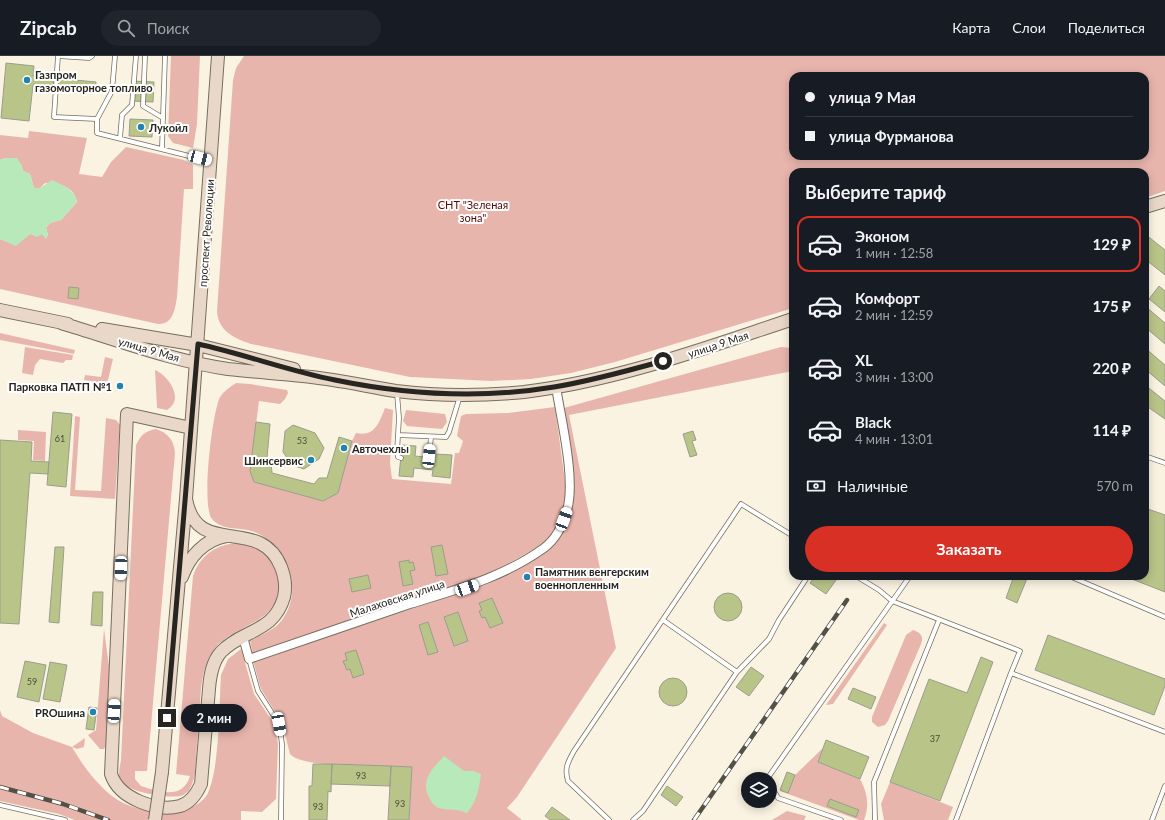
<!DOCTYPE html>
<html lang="ru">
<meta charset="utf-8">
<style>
body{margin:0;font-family:Lato,sans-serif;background:#20242c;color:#f1f3f6;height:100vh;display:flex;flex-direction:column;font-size:15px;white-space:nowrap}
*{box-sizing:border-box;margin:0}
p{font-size:13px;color:#9ea1a6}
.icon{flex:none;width:22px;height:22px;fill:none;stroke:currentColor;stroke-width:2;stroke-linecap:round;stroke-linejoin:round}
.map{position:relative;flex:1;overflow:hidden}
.details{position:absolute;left:789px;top:112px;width:360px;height:412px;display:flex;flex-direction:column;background:#171b24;border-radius:12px;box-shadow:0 2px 10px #0003}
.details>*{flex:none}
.top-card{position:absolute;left:789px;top:16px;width:360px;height:88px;border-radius:12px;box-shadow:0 2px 10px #0003;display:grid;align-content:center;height:88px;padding:0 16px;background:#171b24}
.tools{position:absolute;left:741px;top:716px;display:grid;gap:8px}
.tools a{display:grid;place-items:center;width:36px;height:36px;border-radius:50%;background:#171b24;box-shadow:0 2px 10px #0003;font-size:20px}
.end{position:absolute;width:18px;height:18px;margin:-9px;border:5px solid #27251f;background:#fff;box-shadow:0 0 0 2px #fff}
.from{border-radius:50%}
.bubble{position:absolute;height:28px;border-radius:14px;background:#171b24;box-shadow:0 2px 10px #0003;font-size:13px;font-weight:700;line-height:28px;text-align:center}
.car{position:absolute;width:12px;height:24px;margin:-12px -6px;border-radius:5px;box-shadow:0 0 3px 1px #0007;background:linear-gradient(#fff 24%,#345 0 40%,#fff 0 76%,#345 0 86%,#fff 0)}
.top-card b{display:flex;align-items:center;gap:14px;height:38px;font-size:15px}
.top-card b+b{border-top:1px solid #363941}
.top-card i{width:10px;height:10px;background:#f1f3f6}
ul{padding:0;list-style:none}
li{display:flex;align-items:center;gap:12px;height:56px;margin:0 8px 6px;padding:0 8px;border:2px solid transparent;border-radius:12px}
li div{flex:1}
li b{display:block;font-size:15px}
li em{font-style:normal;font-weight:700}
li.on{border-color:#d93025}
li>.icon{width:36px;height:36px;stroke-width:1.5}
h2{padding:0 16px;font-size:18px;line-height:48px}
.pay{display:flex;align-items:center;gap:10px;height:44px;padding:0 16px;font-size:15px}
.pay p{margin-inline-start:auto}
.button{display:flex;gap:8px;margin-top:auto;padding:8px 16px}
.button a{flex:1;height:46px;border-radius:24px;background:#d93025;color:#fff;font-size:16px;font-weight:700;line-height:46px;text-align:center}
header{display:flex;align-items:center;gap:24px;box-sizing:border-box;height:56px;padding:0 20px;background:#171b24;border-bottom:1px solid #363941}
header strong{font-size:19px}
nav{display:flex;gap:22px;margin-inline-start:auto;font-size:14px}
.search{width:280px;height:36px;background:#20242c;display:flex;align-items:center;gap:10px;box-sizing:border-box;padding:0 14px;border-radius:22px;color:#9ea1a6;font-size:15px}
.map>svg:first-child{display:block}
.green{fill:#e8b5ad;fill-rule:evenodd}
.water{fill:#b8e9ba}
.building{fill:#b9c488;stroke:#9a9e8e}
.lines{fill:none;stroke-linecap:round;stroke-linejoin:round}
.lane-casing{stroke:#756e5f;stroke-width:5.5}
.street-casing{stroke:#756e5f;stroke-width:10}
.secondary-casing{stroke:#756e5f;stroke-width:14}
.lane{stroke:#fff;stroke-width:4}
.street{stroke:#fff;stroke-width:8}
.secondary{stroke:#e9d7c8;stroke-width:12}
.rail-casing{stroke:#535048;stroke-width:4.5}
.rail{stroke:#fff;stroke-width:3;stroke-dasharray:9;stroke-linecap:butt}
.secondary-bridge-casing{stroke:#756e5f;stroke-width:14;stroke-linecap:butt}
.secondary-bridge{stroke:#e9d7c8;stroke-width:12}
.route{stroke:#27251f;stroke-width:5}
.poi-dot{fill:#2382ae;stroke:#fff;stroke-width:1.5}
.labels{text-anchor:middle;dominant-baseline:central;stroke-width:4;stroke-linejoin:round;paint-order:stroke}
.number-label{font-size:9px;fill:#4c4d39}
.poi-label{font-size:11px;font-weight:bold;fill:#27251f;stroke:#fff;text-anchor:start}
.park-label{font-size:11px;fill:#580906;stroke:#fff}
.street-label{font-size:11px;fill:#27251f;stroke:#fff}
</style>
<header>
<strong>Zipcab</strong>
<div class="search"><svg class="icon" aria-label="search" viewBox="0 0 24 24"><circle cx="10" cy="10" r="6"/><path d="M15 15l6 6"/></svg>Поиск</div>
<nav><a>Карта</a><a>Слои</a><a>Поделиться</a></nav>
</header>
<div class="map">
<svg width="1165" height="764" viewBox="0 0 1165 764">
<rect width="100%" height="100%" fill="#faf3e2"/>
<!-- green -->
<path class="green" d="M171,0H200L197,68L193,92L173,87L168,80Z
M244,0H1165V135L1145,142V116H793V252L615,306L571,317L531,323L491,325L410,321L251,288C234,282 218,275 217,255L233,24L236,12ZM793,20H1145V100H793Z
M29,75L87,82L79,118L102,121L111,106L126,91L184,104L193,109V133H184L177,241C175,253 173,269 158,268L0,233V183L16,189L30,178H42L46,182L48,179L46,172L50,167L61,164L77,146C74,130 60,128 45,127L40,132H34L30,118L23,115L21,108L6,102L0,104V79L28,82Z
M0,277L75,294L74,298L0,284Z
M25,291L73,299L72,304H66L63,307L40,303L35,309L33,319L22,317Z
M781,291L793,292V315L569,359L616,592L517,741L507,752L522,764H409L412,711C391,710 301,713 290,698L282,667L261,633L253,605L487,528L544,494L570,455L563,355L564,352Z
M105,301L113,303L108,324L103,327L84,324L85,319L101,321Z
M155,314C169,320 185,343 167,354L157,352Z
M236,327L250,328L287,334L288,337L285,343L280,348L259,345L250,415L254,426L323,445L338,437L352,385L356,377C375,381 379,367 385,352L393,354L390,407L392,423L451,428L455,397H459L463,385L457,380L461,360L466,358L508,357L555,351L566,433C567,454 559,476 541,489L485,521L466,529L315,576L253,599L250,585C260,579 275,574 282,564C304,534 288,492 257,477C242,470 223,476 212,463C201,450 212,357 220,341C224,335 230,331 236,327Z
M406,354L445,358L447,366L442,373L407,370L403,365Z
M75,360L80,361L75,434L101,435L106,362L116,364L120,369L115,443L70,440Z
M156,373C168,377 174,384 175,397L147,715H135V723L141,730C159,736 183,744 190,720L176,718L193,520C209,472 278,479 279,529C280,567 235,568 215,592C206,603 203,618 201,632L195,718C193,726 191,735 183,739C173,744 128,736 121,726C117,719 120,711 121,704L136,389C141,379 145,375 156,373Z
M18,374L46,376L45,405L33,404L34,385L18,384Z
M884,567L887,569L833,648L826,649Z
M104,573L110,618L106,690L104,693H100L88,679L96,674Z
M913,574C921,577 924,580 921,588L888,665L885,669L878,671L872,666V661L906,579Z
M241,593L254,638L275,669L278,688L276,743L262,756L241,755V764H75L59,758L0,745V654L2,660L33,677L72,691L85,682L84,691L77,693L72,691C83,710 95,726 112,740C136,759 190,764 207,739C220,713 219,650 221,619L228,603Z
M823,692L818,706L860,723C867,736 870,749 864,764H859L780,735L787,716L795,719Z
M890,726L953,751L948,764H884L881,748Z
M787,755L806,760L804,764H772Z"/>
<!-- water -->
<path class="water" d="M6,102H17L21,108L23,115L30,118L34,132H40L52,124C63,129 74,133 77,146L61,164L50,167L46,172L48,179L46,183L42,178L37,181L30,178L16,190L0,183V104Z
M444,700L464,715H473L481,718C479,733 477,745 467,757C456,752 448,755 439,752C434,750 431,746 429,741C420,724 433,712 444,700Z"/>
<!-- building -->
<path class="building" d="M6,7L34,10L33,20L96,26L95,35L33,29L29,65L1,62Z
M132,25L154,26L153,46L131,45Z
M130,63L153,64L152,81L129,80Z
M1145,178L1165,194V219L1145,203Z
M1159,230L1165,235V256L1149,243Z
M69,231L79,232L78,243L68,242Z
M1145,250L1165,267V288L1145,271Z
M1145,292L1165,309V330L1145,313Z
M1145,329L1165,345V363L1145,349Z
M53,356L72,358L66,431L47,429Z
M256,366L270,368L267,402L271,407L272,417L314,428L319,422H327L339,381L352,385L338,437L323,445L254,426L250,415Z
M293,369L315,377L324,392L319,403L304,413L292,409L283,396L285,375Z
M693,375L696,384L692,385L697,399L690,401L683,378Z
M0,384L32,386L31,405L49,406L48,418L30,417L19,568L0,567Z
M402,389L416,390L415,400L434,402L435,398L452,399L450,422L432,420L433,414L414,412L413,421L399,420Z
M1145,452L1165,459V536L1124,520H1145Z
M442,489L448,518L436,520L431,491Z
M55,491H64L59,567L49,566Z
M409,504V507L413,506L415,514L410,515L413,528L403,530L399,506Z
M368,519L371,532L352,536L349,523Z
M815,520H839L826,538L810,527Z
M1014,520H1028L1017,547L1006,542Z
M93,536H103L102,570L91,569Z
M714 551a14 14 0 1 1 28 0a14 14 0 1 1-28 0Z
M492,542L503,567L490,572L485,561L482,562L479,555L482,554L479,547Z
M458,556L468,585L454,590L444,561Z
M428,566L438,596L428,599L419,569Z
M1048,579L1165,623V630L1154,659L1035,614Z
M356,594L364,618L353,622L350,613L347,614L343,605L347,604L345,597Z
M981,601L993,606L940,745L890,726L929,623L967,637Z
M25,605L46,609L39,646L17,641Z
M50,606L67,609L60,646L43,643Z
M751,611L764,620L749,640L736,631Z
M659 636a14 14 0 1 1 28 0a14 14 0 1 1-28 0Z
M853,632L876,641L871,653L848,643Z
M89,651L97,652L94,674L86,673Z
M826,684L869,701L860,723L818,706Z
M313,708H332L331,736L328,735L327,764H309V730H312Z
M332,708L391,710L390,730L331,728Z
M391,710L412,711L409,764H388Z
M787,716L795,719L788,737L780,734Z
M667,730L683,741L676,750L661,739Z
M830,743L859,754L856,761L827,750Z
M552,751L570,764H550L545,760Z"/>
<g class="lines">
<defs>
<path id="lane" d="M92,0L89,2L58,0L54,61L97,63L112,35L115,0
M145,0L143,50L163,62
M97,63V77L209,105
M120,82L122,59L132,49L136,0
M162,92L165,0
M397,337L399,362L397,396L398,401L401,402
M398,379L446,381L449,376L460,340
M1145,400L1165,407
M429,401L431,381
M856,520L879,534L892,545L1020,595L1011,617L1165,676
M1069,520L1165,561
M663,564L737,616
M249,603L258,635L279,668L282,688L281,764
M767,723L910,520
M770,728L778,742L841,764
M0,749L65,764
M609,764L568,725C564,712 568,706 574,695L741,448L793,480
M633,764L643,755L737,616L769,583L779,564L808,520
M875,764L874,726L939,564
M956,764L1011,617
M1152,764L1165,730"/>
<path id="street" d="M243,581L249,603C303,585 356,566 410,548C458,533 502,522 544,492C556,483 563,469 567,454C576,424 561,363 556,331"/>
<path id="secondary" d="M1145,151L1165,145
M0,254L68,268
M61,267C115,283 172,305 228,313C263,317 298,318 333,324C354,327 375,332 396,335C438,340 482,340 524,336C616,325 705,292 793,263
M102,273L198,289L294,313
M186,443C197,504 260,458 281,511C285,521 286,532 284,541C274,577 243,573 221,596C212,606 210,620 209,633L201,728C197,737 190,747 180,750C157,756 119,743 111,718L127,358L191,372
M182,521C189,501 204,484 226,480
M162,716L186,443L218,0"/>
</defs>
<!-- lane casing -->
<use href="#lane" class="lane-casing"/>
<!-- street casing -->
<use href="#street" class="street-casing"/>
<!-- secondary casing -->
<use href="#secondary" class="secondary-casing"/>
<!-- lane -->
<use href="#lane" class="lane"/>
<!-- street -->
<use href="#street" class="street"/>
<!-- secondary -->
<use href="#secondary" class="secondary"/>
<defs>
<path id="rail" d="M0,731L63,748L108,764
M694,764L847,544"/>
</defs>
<!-- rail casing -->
<use href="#rail" class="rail-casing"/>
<!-- rail -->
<use href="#rail" class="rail"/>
<defs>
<path id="secondary-bridge" d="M155,764L162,716"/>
</defs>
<!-- secondary-bridge casing -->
<use href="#secondary-bridge" class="secondary-bridge-casing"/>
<!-- secondary-bridge -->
<use href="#secondary-bridge" class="secondary-bridge"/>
</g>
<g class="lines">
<!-- route -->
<path class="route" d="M167,662L198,288C244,298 289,315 335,324C408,339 481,343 554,331C591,325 627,315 663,305"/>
</g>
<!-- markers -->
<g class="poi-dot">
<circle cx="27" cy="24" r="4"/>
<circle cx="141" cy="71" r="4"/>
<circle cx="120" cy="330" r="4"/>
<circle cx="344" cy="392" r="4"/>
<circle cx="311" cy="404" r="4"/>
<circle cx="527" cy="521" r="4"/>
<circle cx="93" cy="656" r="4"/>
</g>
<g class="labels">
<!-- number labels -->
<g class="number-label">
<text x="60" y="382">61</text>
<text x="302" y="384">53</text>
<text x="32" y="625">59</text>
<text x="935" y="682">37</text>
<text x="361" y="719">93</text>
<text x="400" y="747">93</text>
<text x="318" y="750">93</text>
</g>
<!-- poi labels -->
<g class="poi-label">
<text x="35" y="18">Газпром<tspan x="35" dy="13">газомоторное топливо</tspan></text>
<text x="149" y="71">Лукойл</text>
<text x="112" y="330" text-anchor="end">Парковка ПАТП №1</text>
<text x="352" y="392">Авточехлы</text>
<text x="303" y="404" text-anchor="end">Шинсервис</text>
<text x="535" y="515">Памятник венгерским<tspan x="535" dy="13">военнопленным</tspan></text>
<text x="85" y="656" text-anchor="end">PROшина</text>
</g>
<!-- park labels -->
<g class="park-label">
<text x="473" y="148">СНТ "Зеленая<tspan x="473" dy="13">зона"</tspan></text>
</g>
<!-- street labels -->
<g class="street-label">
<text transform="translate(206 177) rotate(-86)">проспект Революции</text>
<text transform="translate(718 288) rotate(-18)">улица 9 Мая</text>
<text transform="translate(149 293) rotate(16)">улица 9 Мая</text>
<text transform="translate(397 542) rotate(-18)">Малаховская улица</text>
</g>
</g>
</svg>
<div class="tools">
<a><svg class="icon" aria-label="layers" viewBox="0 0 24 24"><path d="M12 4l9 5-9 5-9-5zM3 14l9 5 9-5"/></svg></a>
</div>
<i class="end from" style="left:663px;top:305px"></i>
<i class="end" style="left:167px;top:662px"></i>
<div class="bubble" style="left:181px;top:648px;width:66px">2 мин</div>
<i class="car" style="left:200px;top:102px;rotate:105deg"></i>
<i class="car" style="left:429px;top:400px;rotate:6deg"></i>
<i class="car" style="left:564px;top:463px;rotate:20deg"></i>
<i class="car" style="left:121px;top:512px;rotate:182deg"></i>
<i class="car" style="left:467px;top:532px;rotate:70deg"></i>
<i class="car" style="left:114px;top:655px;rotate:3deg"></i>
<i class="car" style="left:279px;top:668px;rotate:170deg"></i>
<div class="top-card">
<b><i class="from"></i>улица 9 Мая</b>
<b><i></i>улица Фурманова</b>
</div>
<section class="details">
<h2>Выберите тариф</h2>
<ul>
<li class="on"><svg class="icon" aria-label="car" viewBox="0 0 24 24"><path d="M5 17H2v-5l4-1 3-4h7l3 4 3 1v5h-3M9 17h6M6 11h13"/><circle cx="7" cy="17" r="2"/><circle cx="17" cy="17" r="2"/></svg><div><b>Эконом</b><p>1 мин · 12:58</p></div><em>129 ₽</em></li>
<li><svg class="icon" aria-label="car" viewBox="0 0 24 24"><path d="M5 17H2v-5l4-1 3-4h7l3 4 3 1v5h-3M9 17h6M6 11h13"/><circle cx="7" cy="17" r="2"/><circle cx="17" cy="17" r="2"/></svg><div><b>Комфорт</b><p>2 мин · 12:59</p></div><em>175 ₽</em></li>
<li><svg class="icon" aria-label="car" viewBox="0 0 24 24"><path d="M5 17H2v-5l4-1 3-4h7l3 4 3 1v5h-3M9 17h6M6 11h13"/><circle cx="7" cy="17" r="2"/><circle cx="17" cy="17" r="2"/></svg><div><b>XL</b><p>3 мин · 13:00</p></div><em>220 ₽</em></li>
<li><svg class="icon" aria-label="car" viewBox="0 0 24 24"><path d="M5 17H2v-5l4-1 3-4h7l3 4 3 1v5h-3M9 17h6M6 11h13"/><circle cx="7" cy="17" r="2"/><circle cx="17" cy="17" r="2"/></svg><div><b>Black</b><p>4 мин · 13:01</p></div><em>114 ₽</em></li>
</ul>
<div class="pay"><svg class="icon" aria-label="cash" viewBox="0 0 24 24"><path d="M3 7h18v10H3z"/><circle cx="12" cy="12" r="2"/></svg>Наличные<p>570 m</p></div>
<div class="button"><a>Заказать</a></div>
</section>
</div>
